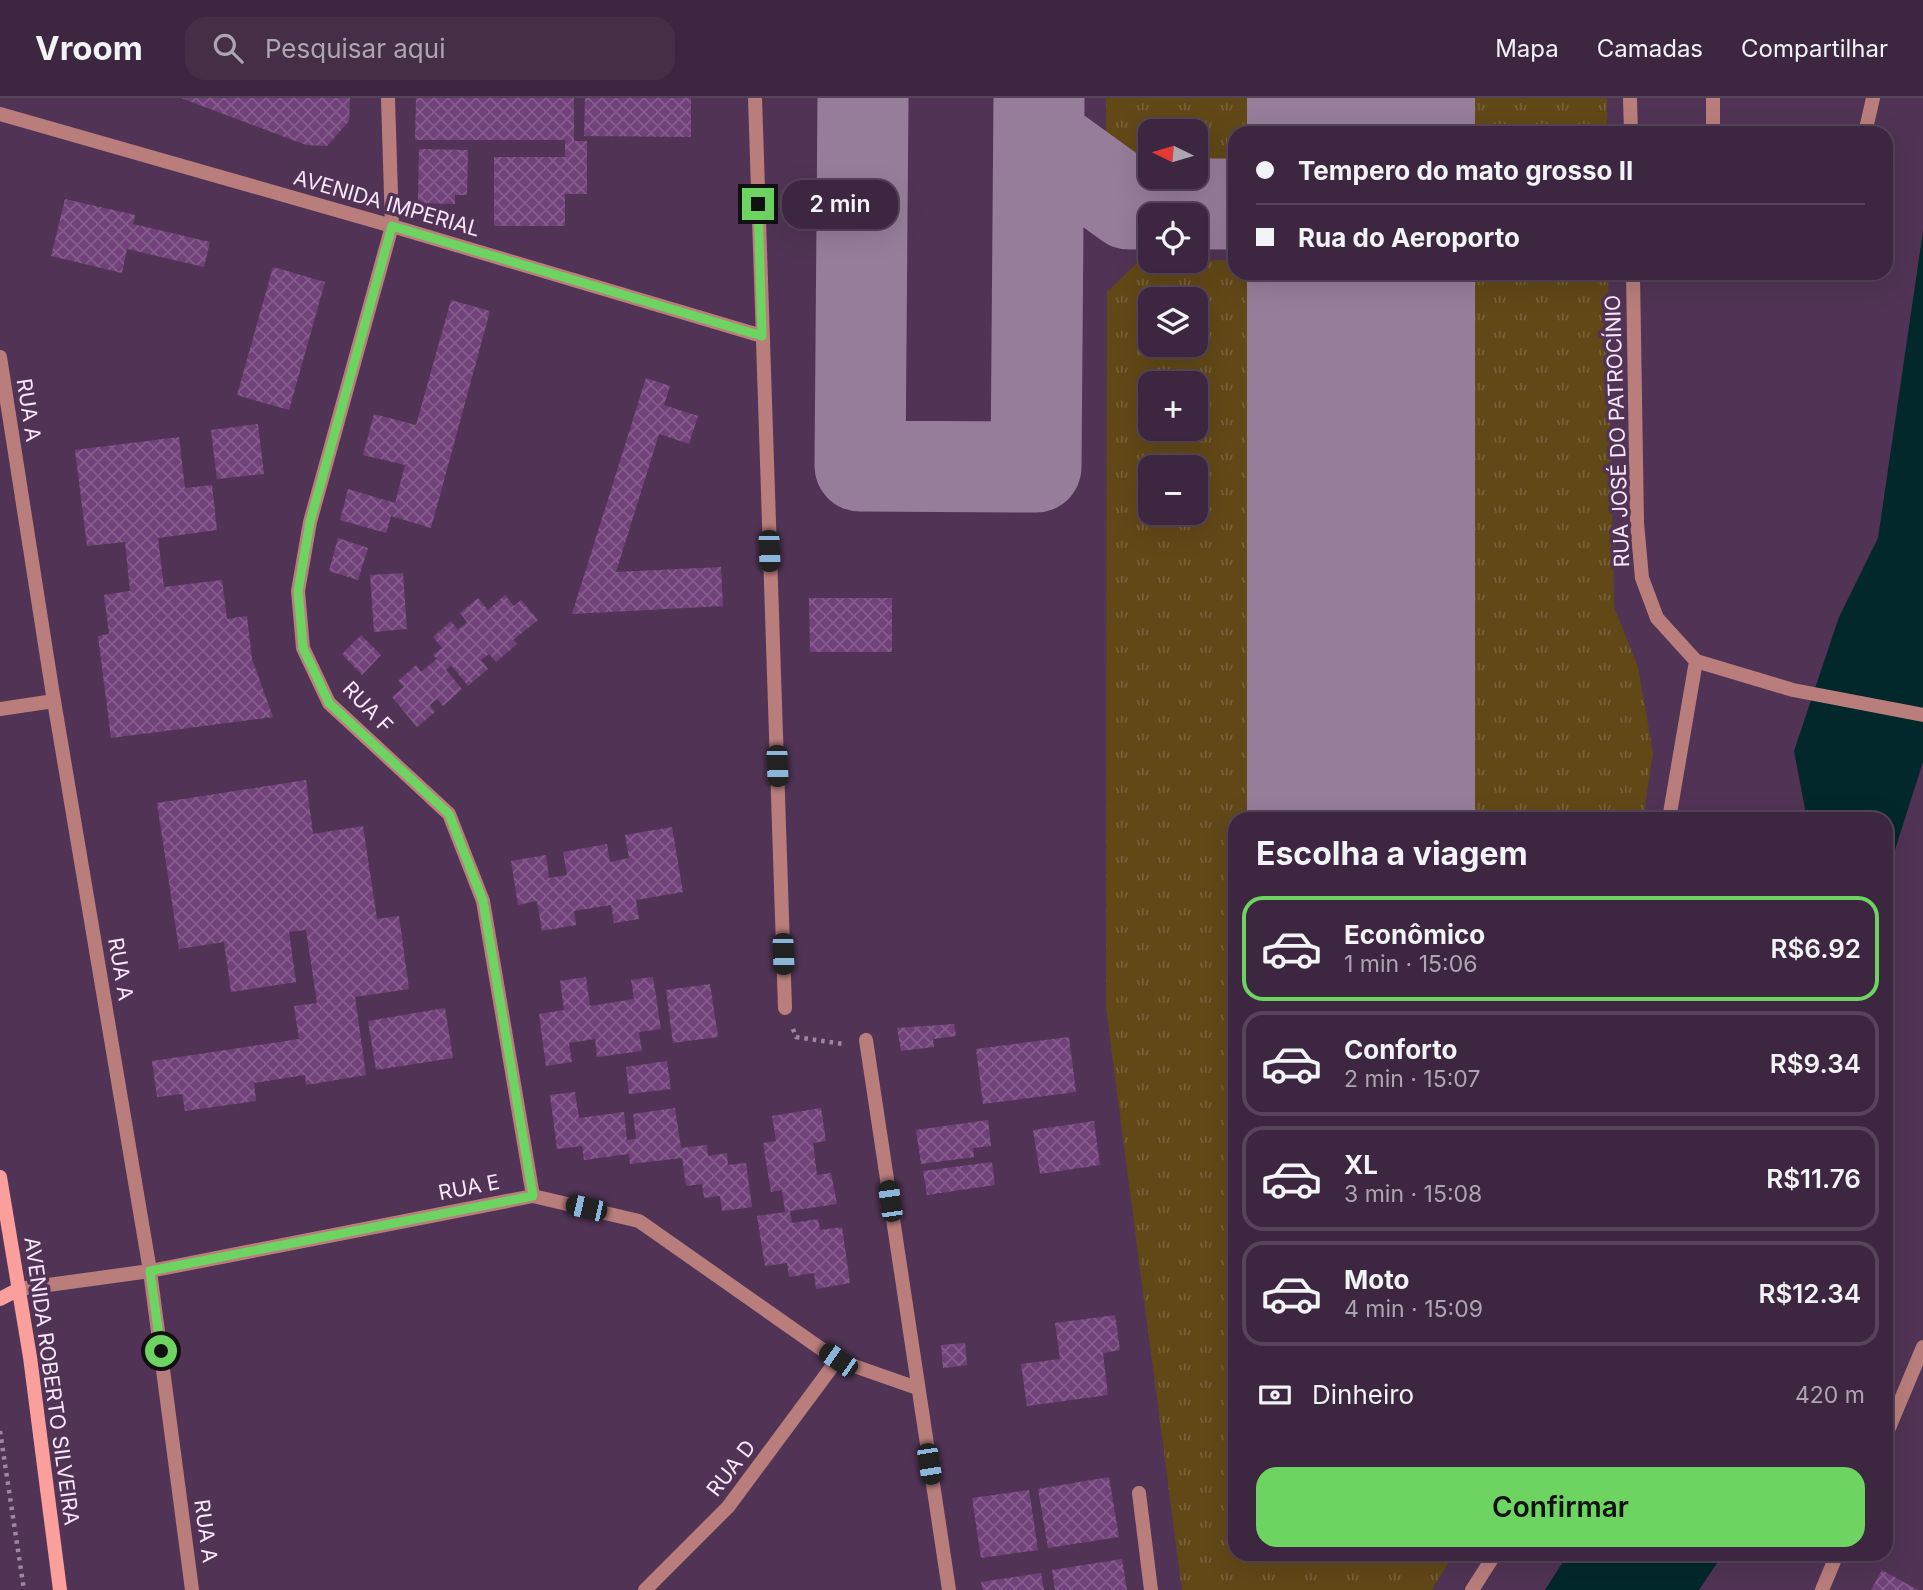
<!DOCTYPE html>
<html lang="pt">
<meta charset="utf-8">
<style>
body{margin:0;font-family:Inter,sans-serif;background:#442f47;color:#f1f3f6;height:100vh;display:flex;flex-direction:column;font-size:26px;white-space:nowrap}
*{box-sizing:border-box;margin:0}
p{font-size:23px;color:#ada5b1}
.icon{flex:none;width:38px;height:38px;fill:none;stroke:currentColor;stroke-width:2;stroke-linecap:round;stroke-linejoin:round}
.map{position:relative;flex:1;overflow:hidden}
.side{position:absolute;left:1228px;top:714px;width:665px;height:749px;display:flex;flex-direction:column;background:#3d2740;border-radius:21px;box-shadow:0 7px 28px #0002,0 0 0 2px #564459}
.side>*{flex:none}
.top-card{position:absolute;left:1228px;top:28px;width:665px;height:154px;border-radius:21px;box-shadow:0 7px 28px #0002,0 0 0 2px #564459;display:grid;align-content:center;height:154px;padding:0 28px;background:#3d2740}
.needle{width:46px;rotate:275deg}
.controls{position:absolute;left:1138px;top:21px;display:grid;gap:14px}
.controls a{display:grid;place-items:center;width:70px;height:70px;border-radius:14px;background:#3d2740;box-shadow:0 7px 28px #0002,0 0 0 2px #564459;font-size:35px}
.end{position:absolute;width:32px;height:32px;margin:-16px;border:9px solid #6dd361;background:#111;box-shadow:0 0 0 4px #111}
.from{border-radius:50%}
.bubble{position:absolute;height:49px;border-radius:21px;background:#3d2740;box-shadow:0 7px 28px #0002,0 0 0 2px #564459;font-size:23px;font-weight:600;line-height:49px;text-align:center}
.car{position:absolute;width:21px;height:42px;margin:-21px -10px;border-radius:9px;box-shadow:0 0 5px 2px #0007;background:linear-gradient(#222 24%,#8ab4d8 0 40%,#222 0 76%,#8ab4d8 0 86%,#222 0)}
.top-card b{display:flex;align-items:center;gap:24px;height:66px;font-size:26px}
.top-card b+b{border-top:2px solid #564459}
.top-card i{width:18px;height:18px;background:#f1f3f6}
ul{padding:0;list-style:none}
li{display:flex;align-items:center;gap:21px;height:105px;margin:0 14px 10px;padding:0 14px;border:4px solid #564459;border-radius:21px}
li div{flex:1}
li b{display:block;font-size:26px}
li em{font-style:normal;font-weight:600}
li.active{border-color:#6dd361}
li>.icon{width:63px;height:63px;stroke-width:1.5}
h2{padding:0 28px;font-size:32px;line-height:84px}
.pay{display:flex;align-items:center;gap:18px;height:77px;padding:0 28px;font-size:26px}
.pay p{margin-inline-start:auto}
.action{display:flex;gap:14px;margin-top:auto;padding:14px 28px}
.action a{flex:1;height:80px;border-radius:21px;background:#6dd361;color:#111;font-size:28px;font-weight:600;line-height:80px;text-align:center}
header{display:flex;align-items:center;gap:42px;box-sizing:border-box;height:98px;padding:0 35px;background:#3d2740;border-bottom:2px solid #564459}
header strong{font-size:33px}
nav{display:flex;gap:38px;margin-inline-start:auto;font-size:24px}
.search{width:490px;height:63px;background:#442f47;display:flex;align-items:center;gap:18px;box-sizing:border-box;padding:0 24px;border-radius:21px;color:#ada5b1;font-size:26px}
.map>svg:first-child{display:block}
.grass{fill:url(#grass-tufts);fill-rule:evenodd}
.water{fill:#02282b}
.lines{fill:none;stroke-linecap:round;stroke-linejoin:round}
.taxiway{stroke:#967e9a;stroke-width:91}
.runway{stroke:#967e9a;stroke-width:228}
.building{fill:url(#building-cross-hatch)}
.path{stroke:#9f87a2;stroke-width:4.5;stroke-dasharray:3.5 5;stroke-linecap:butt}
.street{stroke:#b97e7c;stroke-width:14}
.secondary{stroke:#fb9f9c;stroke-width:14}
.route{stroke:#6dd361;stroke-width:9}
.labels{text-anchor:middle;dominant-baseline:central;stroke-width:7;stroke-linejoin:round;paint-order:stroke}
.street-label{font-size:21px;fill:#f9e7fc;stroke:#513455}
</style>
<header>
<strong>Vroom</strong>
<div class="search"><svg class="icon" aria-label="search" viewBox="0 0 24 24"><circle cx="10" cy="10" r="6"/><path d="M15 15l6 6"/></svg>Pesquisar aqui</div>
<nav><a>Mapa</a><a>Camadas</a><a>Compartilhar</a></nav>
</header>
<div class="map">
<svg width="1923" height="1492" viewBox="0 0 1923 1492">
<defs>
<pattern id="grass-tufts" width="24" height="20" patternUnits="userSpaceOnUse" patternTransform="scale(1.75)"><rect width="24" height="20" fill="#614817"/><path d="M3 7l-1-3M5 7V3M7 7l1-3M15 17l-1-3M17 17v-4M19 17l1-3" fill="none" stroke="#78623a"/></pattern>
<pattern id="building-cross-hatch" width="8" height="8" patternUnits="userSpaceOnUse" patternTransform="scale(1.75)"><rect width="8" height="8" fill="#714179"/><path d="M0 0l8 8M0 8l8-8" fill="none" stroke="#865c8d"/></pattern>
</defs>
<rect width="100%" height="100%" fill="#513455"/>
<!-- grass -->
<path class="grass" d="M1106,0H1306V35H1236L1235,86H1144L1106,46ZM1150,33H1195V79H1150Z
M1418,0H1607V35H1418Z
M1142,160H1150V163L1235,162L1236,175H1285L1305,201L1304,721H1236V1456H1454L1432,1492H1182L1106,910L1107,194ZM1150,201H1195V247H1150ZM1150,285H1195V331H1150ZM1150,369H1195V415H1150Z
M1419,175H1608L1614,509L1638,569L1653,655L1643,721H1419Z"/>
<!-- water -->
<path class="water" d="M1923,133V664L1893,758L1894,832L1887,857L1886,721H1807L1794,653L1839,519L1878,440Z
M1568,1456H1723L1699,1492H1545Z"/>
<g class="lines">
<!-- taxiway -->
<path class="taxiway" d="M863,0L860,368L1036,369L1039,0
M1039,41L1129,106H1236
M1321,175L1361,213"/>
<!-- runway -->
<path class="runway" d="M1361,0V35
M1361,175V721"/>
</g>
<!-- building -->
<path class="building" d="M181,0H350L349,23L327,48L306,47Z
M416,0H574V43H587V96H565V128H494V59H565V42H415Z
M585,0H691V39L584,38Z
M419,51L468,52L467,97H455V106L418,105Z
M65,101L135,117L133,126L210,144L204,169L127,151L122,175L51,158Z
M273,169L325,184L289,312L237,297Z
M451,202L490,213L431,430L391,418L386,435L340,422L348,391L395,405L405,367L363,357L374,316L416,327Z
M646,280L670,288L664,307L698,318L689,346L659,336L616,474L721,469L723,508L572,516Z
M258,326L264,376L217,381L211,332Z
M179,339L185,390L212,387L217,432L158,440L164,489L222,482L227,521L247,518L252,561L273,619L111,640L98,538L109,536L104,497L130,493L125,444L87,448L75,352Z
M338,440L368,450L358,482L329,473Z
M403,475L407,531L374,534L370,477Z
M505,497L514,508L521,502L538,522L513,542L517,546L496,564L489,556L481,562L488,571L468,588L451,567L446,572L462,591L443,608L437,601L430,607L435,614L417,629L392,599L404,589L398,583L416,567L421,574L437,561L433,557L442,550L433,539L451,523L458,532L467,524L460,515L478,500L488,512Z
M809,500H892V554H810Z
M361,537L381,557L362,577L342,556Z
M306,682L313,736L363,728L377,821L399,818L409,891L355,899L366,977L306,987L305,977L254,985L256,1003L185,1013L182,996L157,999L152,963L299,941L294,908L317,905L306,832L289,834L296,884L231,894L224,844L179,851L157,705Z
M672,729L683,794L636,802L639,821L614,825L611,807L574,813L576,827L542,833L537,803L518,807L511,763L546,757L549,780L567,777L563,754L607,746L610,764L629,760L625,737Z
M586,879L590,908L634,901L631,882L653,879L661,931L639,934L642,953L597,959L595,941L569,945L572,964L546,968L539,916L564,912L560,883Z
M710,886L718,939L673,945L666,892Z
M445,910L453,960L376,972L368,923Z
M954,926L956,938L933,941L934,949L901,953L897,930Z
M1069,939L1076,994L983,1006L976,951Z
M667,963L671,991L629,996L626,969Z
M575,994L579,1020L624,1014L627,1042L636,1041L633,1016L675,1010L681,1050L707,1047L708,1058L727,1055L728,1067L746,1065L752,1109L722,1113L720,1098L704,1100L702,1086L686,1088L682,1060L630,1066L629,1056L584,1062L582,1048L557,1051L550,997Z
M821,1010L826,1043L813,1045L817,1077L831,1075L837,1106L790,1113L792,1125L818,1121L820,1132L842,1129L850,1185L816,1191L814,1175L789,1179L787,1165L765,1168L757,1118L785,1114L782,1092L771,1094L763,1045L776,1043L772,1018Z
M988,1022L991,1048L973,1050L974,1059L921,1066L916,1032Z
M1094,1023L1100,1067L1040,1076L1033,1032Z
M992,1064L995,1087L927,1097L923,1073Z
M1115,1217L1120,1252L1103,1255L1108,1297L1027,1308L1021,1266L1060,1261L1055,1225Z
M965,1245L967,1267L943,1270L941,1247Z
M1109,1379L1119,1439L1048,1450L1038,1391Z
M1029,1392L1038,1452L981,1460L972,1400Z
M1122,1461L1127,1492H1055L1052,1472Z
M1882,1472L1918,1492H1871Z
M1041,1475L1044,1492H983L981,1484Z"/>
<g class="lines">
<!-- path -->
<path class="path" d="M793,931L796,939L843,946
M0,1333L24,1492"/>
<!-- street -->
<path class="street" d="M388,0L392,128L310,424L298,493L303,550L329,605L449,716L483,803L533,1098
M755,0L785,910
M1630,0L1631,35
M1713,0V35
M0,16L392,128L762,238
M1865,35L1873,0
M1633,175L1637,425L1642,480L1657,520L1696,563L1669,721
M0,259L52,591L150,1173L192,1492
M1696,563L1793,592L1923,617
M0,611L54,603
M866,942L949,1492
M19,1191L150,1173L533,1098L639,1123L837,1262L917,1290
M1886,1337L1923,1249
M1139,1395L1151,1492
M645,1492L728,1409L837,1262
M1472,1492L1495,1456
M1822,1492L1837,1456"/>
<!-- secondary -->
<path class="secondary" d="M0,1079L30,1259L60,1492
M0,1201L19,1191"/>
</g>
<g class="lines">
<!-- route -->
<path class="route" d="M161,1253L150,1173L533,1098L483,803L449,716L329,605L303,550L298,493L310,424L392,128L762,238L758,106"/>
</g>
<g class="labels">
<!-- street labels -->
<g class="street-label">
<text transform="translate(387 105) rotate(16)">AVENIDA IMPERIAL</text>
<text transform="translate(29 312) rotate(81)">RUA A</text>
<text transform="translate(1617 333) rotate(-92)">RUA JOSÉ DO PATROCÍNIO</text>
<text transform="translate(368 609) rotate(46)">RUA F</text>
<text transform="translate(121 871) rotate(80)">RUA A</text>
<text transform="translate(469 1089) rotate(-11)">RUA E</text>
<text transform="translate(52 1283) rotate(82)">AVENIDA ROBERTO SILVEIRA</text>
<text transform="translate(731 1370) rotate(-52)">RUA D</text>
<text transform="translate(206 1433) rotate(82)">RUA A</text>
</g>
</g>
</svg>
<div class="controls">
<a><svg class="needle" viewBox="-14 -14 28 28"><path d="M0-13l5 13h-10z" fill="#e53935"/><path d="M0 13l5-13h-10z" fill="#ada5b1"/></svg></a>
<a><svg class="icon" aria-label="locate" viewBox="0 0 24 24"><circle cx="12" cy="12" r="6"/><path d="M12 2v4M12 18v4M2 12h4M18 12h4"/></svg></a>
<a><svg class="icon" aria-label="layers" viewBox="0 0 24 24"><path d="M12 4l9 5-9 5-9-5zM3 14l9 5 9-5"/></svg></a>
<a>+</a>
<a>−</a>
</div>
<i class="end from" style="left:161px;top:1253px"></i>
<i class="end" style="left:758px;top:106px"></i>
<div class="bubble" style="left:782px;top:82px;width:116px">2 min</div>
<i class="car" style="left:769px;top:453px;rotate:178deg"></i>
<i class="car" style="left:777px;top:668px;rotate:178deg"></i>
<i class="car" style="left:783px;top:856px;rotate:178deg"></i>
<i class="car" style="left:890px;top:1103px;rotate:352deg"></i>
<i class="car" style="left:586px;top:1110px;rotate:283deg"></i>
<i class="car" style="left:838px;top:1262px;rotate:305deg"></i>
<i class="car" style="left:929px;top:1366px;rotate:171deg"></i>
<div class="top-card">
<b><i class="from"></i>Tempero do mato grosso II</b>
<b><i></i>Rua do Aeroporto</b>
</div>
<section class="side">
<h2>Escolha a viagem</h2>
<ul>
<li class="active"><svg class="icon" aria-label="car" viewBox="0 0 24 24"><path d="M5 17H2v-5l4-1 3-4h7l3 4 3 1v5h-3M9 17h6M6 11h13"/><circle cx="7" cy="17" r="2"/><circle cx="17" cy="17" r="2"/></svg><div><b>Econômico</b><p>1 min · 15:06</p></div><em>R$6.92</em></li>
<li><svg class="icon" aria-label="car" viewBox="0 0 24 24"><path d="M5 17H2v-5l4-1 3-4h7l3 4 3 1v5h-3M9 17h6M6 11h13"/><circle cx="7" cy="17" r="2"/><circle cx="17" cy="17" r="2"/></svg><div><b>Conforto</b><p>2 min · 15:07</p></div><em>R$9.34</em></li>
<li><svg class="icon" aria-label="car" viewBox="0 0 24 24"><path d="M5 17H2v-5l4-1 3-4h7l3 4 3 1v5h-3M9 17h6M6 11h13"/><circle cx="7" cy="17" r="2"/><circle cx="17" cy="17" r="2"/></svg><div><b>XL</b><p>3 min · 15:08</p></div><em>R$11.76</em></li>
<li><svg class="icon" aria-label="car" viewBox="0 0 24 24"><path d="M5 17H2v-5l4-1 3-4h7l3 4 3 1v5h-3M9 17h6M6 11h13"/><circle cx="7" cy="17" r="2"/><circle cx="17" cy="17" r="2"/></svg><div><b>Moto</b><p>4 min · 15:09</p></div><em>R$12.34</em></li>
</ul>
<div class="pay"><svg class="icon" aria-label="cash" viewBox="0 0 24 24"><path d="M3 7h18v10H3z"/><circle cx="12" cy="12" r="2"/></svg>Dinheiro<p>420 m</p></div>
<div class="action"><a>Confirmar</a></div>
</section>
</div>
